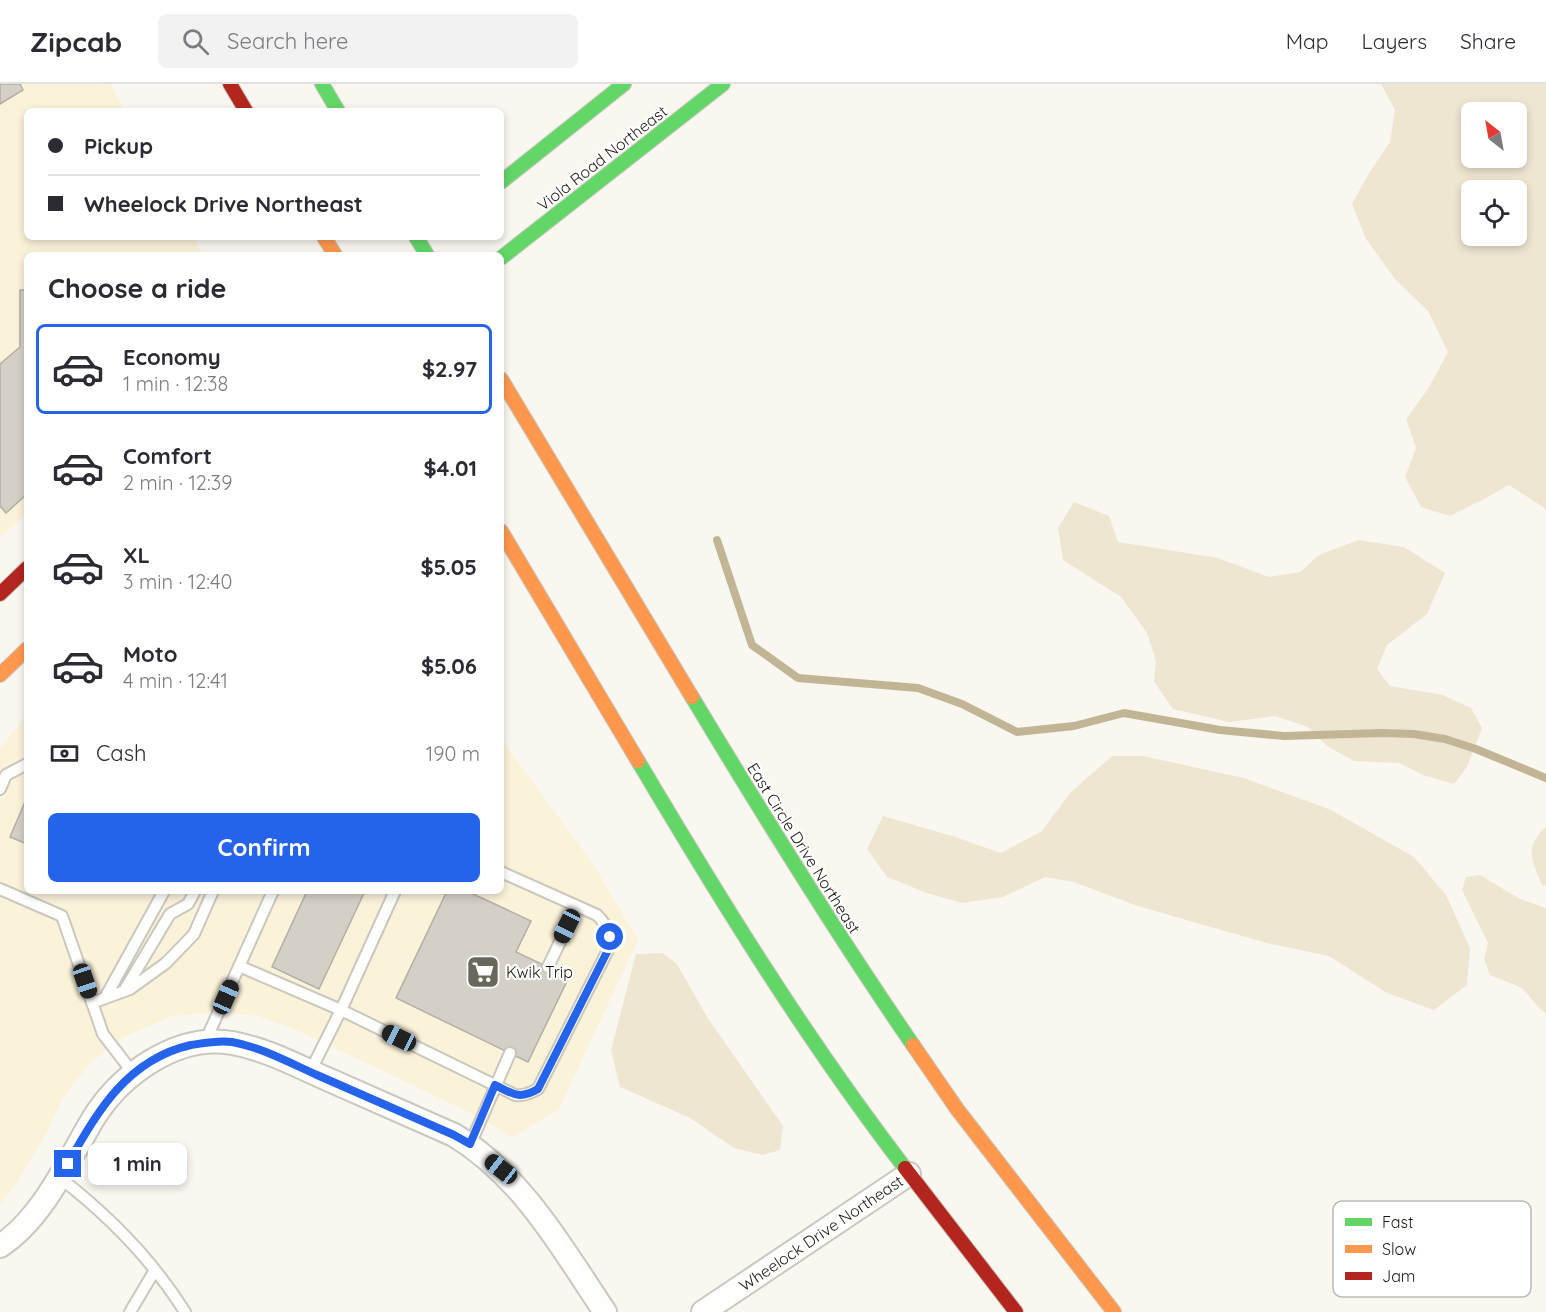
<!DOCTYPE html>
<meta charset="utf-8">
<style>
body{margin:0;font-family:Quicksand,sans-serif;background:#f2f2f3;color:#2b2b33;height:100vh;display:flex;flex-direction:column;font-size:22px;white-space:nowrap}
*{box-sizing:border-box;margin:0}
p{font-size:20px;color:#7c7c81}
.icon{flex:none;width:33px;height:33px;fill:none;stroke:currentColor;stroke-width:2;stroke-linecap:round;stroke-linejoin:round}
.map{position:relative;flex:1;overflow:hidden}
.sheet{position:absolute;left:24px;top:168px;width:480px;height:642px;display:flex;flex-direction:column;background:#fff;border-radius:9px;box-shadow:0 3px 9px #0003}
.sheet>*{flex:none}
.top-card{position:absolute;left:24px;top:24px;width:480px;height:132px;border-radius:9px;box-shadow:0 3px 9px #0003;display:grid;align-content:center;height:132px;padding:0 24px;background:#fff}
.needle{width:39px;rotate:329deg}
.buttons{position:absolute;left:1461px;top:18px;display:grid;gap:12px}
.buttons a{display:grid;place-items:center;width:66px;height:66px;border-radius:9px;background:#fff;box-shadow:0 3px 9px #0003;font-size:30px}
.end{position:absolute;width:27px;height:27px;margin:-14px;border:8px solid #2563eb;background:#fff;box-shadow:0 0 0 3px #fff}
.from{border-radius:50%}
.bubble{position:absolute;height:42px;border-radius:9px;background:#fff;box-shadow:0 3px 9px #0003;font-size:20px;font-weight:700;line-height:42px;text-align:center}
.car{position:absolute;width:18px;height:36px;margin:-18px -9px;border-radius:8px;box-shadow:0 0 4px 2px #0007;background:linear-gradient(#222 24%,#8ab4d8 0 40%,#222 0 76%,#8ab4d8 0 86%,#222 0)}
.top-card b{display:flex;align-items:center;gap:21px;height:57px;font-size:22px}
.top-card b+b{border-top:2px solid #e1e1e2}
.top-card i{width:15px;height:15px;background:#2b2b33}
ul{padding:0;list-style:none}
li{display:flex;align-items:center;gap:18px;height:90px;margin:0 12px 9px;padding:0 12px;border:3px solid transparent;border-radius:9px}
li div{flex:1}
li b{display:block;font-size:22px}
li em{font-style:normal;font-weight:700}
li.active{border-color:#2563eb}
li>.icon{width:54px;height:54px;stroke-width:1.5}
h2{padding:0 24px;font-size:27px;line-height:72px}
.pay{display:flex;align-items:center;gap:15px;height:66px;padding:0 24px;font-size:22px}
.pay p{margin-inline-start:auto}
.action{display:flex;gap:12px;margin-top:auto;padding:12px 24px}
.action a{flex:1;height:69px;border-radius:9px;background:#2563eb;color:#fff;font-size:24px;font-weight:700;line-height:69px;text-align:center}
header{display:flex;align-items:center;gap:36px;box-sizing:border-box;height:84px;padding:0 30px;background:#fff;border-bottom:2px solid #e1e1e2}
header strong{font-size:28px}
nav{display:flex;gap:33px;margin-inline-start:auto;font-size:21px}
.search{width:420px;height:54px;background:#f2f2f3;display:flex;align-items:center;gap:15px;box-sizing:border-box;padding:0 21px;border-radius:9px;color:#7c7c81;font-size:22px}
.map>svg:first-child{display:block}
.built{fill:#fbf2da}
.green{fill:#efe6d2;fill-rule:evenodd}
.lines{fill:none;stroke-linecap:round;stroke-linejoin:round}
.stream{stroke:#c2b596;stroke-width:8}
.building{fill:#d5d0c5;stroke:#b3afa7;stroke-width:1.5}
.lane-casing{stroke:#cac7be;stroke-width:14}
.street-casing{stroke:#cac7be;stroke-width:26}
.fast-casing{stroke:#cac7be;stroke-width:16}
.slow-casing{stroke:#cac7be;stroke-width:16}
.jam-casing{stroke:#cac7be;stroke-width:16}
.lane{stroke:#fefefd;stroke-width:10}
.street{stroke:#fefefd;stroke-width:22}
.fast{stroke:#63d668;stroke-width:14}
.slow{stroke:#ff974d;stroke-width:14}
.jam{stroke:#b3261e;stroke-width:14}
.route{stroke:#2563eb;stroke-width:8}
.labels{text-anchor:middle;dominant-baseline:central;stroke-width:4.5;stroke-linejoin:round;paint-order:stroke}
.street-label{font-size:16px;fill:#1d190e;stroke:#fff}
.poi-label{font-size:16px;fill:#1d190e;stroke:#fff;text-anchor:start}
.key{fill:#fff;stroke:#bbbab7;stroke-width:1.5}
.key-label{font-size:16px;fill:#1d190e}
</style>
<header>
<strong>Zipcab</strong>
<div class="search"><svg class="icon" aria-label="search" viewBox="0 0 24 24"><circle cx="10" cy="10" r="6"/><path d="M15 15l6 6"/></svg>Search here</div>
<nav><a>Map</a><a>Layers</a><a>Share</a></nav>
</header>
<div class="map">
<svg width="1546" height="1228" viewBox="0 0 1546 1228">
<rect width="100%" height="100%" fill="#f9f7f0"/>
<!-- built -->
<path class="built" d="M0,0H110L125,27H27V153H194L203,171H27V429L0,454Z
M27,631V807H501V655L593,780L638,856L559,1025L512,1054L481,1034L299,947L258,932L219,928L172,932L124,953L90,979L64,1012L45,1052L14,1103L0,1120V664Z"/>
<!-- green -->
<path class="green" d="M1381,0H1546V425L1509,401L1484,415L1450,432L1421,423L1405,393L1416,364L1406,335L1428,305L1448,268L1428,227L1395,195L1366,155L1352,120L1369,89L1390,58L1395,26ZM1516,28V74H1472V28ZM1472,106H1516V152H1472Z
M1074,418L1109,432L1118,458L1218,474L1269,493L1300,488L1319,471L1358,456L1404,463L1445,489L1427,530L1387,561L1377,585L1390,602L1443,611L1471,624L1482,644L1467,683L1454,700L1423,691L1399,679L1354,677L1327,662L1308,643L1275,632L1229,638L1173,625L1154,598L1156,577L1147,549L1121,513L1063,476L1058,444Z
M1112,672H1143L1244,694L1331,726L1414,773L1446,811L1470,864L1467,901L1434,926L1387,909L1329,872L1267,859L1193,838L1135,821L1074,798L1045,793L1003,813L962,819L927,809L887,793L867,765L883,732L952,752L1001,769L1042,747L1070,709Z
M1546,743V802L1542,801C1532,776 1523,764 1546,743Z
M1480,791L1520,815L1546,824V929L1540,925L1522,904L1490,891L1484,875L1488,859L1462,806L1466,793Z
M663,869L677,880L707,933L783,1042L780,1066L763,1071L734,1064L690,1034L620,1003L611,966L636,870Z"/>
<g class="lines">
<!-- stream -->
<path class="stream" d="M717,456L752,561L798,594L918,604L962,620L1017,648L1074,642L1124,629L1220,646L1284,652L1382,649L1414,650L1445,655L1476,665L1546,694"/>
</g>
<!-- building -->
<path class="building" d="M0,0H20L23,6L0,20Z
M20,206H27V410L6,429L0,422V280L20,263Z
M27,713V760L10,753Z
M307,807H365L319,905L272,883Z
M447,807H467L531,837L516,868L569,893L528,978L396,914Z"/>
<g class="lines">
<defs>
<path id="lane" d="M0,705L6,691L27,680
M0,805L62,832L103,950L133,989
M239,882L341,926L515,1011C524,1012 530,1009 538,1005L608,866C611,851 608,842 597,831L501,788
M548,883L577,822
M124,907L170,830L188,820L195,807
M105,914L164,807
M92,919L130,905L166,879L194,850L213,807
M205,958L273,807
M310,988L341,926L395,807
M470,1061L510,969
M60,1094C108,1131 153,1177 185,1228
M130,1228L155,1186"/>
<path id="street" d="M0,1162C42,1135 68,1077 93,1035C120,991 177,949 232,959C267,965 301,984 334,998C374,1016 414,1033 454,1051C522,1092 562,1164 605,1228
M703,1228L909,1090"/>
<path id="fast" d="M322,0L338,27
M501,98L624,0
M416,153L427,171
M501,174L723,0
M692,613C763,731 835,848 913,961
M638,677C721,817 806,955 905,1084"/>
<path id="slow" d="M324,153L335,171
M501,295L692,613
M501,447L638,677
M0,591L27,565
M913,961L957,1025L1114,1228"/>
<path id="jam" d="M230,0L246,27
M0,510L27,484
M905,1084L1016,1228"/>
</defs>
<!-- lane casing -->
<use href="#lane" class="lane-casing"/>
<!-- street casing -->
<use href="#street" class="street-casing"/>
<!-- fast casing -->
<use href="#fast" class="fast-casing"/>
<!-- slow casing -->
<use href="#slow" class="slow-casing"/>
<!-- jam casing -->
<use href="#jam" class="jam-casing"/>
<!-- lane -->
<use href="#lane" class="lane"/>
<!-- street -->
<use href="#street" class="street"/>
<!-- fast -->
<use href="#fast" class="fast"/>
<!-- slow -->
<use href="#slow" class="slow"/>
<!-- jam -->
<use href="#jam" class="jam"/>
</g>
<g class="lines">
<!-- route -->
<path class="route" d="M68,1080C96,1028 128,975 191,961C204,959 218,956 232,958C261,963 290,979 317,991C362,1011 408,1031 454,1051L470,1060L495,1001C513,1010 519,1016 538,1005L608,866L610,853"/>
</g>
<!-- icons -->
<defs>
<symbol id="supermarket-square" viewBox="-11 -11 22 22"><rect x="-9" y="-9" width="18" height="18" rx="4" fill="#6a675d" stroke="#fff"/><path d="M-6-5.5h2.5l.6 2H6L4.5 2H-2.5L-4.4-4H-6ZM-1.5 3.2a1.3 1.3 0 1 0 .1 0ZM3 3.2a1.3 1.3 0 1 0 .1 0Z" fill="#fff"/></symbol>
</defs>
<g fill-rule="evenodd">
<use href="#supermarket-square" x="464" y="869" width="38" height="38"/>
</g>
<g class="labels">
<!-- street labels -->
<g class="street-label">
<text transform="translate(602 74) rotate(-38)">Viola Road Northeast</text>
<text transform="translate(804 764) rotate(58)">East Circle Drive Northeast</text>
<text transform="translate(821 1149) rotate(-34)">Wheelock Drive Northeast</text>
</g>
<!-- poi labels -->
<g class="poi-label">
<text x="506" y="888">Kwik Trip</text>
</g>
</g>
<!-- legend -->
<rect x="1333" y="1117" width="198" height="96" rx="9" class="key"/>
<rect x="1345" y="1134" width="27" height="8" fill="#63d668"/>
<rect x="1345" y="1161" width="27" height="8" fill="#ff974d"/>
<rect x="1345" y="1188" width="27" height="8" fill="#b3261e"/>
<g class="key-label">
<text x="1382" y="1144">Fast</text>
<text x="1382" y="1171">Slow</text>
<text x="1382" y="1198">Jam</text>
</g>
</svg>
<div class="buttons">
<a><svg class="needle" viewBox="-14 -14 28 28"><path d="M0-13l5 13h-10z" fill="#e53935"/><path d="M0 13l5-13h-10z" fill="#7c7c81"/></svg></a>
<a><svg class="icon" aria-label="locate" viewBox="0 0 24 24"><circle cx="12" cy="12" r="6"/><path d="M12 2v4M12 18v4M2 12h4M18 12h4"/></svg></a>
</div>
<i class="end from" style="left:610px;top:853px"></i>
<i class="end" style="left:68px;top:1080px"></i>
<div class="bubble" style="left:88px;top:1059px;width:99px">1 min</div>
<i class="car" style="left:567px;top:842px;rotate:206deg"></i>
<i class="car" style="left:85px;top:897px;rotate:161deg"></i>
<i class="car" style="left:226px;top:913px;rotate:24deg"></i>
<i class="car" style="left:399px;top:954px;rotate:296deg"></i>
<i class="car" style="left:501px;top:1085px;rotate:308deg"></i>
<div class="top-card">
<b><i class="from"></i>Pickup</b>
<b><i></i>Wheelock Drive Northeast</b>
</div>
<section class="sheet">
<h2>Choose a ride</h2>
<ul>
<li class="active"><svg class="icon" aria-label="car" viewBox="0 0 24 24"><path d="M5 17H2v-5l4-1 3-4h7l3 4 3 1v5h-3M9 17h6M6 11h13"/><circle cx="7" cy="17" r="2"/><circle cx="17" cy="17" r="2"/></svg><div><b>Economy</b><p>1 min · 12:38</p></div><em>$2.97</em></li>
<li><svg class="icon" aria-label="car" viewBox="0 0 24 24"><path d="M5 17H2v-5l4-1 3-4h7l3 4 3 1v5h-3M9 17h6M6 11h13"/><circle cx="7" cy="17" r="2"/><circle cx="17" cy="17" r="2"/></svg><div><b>Comfort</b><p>2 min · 12:39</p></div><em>$4.01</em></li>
<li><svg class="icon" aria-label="car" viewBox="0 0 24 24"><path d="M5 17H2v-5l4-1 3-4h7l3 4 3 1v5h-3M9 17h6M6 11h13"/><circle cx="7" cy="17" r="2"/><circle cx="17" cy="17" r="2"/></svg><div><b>XL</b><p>3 min · 12:40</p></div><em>$5.05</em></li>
<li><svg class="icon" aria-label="car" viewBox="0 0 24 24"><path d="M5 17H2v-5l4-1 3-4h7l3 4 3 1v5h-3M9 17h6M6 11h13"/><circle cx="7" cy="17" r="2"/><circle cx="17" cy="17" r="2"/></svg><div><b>Moto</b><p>4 min · 12:41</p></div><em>$5.06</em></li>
</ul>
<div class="pay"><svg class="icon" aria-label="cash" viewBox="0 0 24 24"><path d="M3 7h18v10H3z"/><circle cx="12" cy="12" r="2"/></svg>Cash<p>190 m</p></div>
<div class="action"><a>Confirm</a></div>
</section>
</div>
